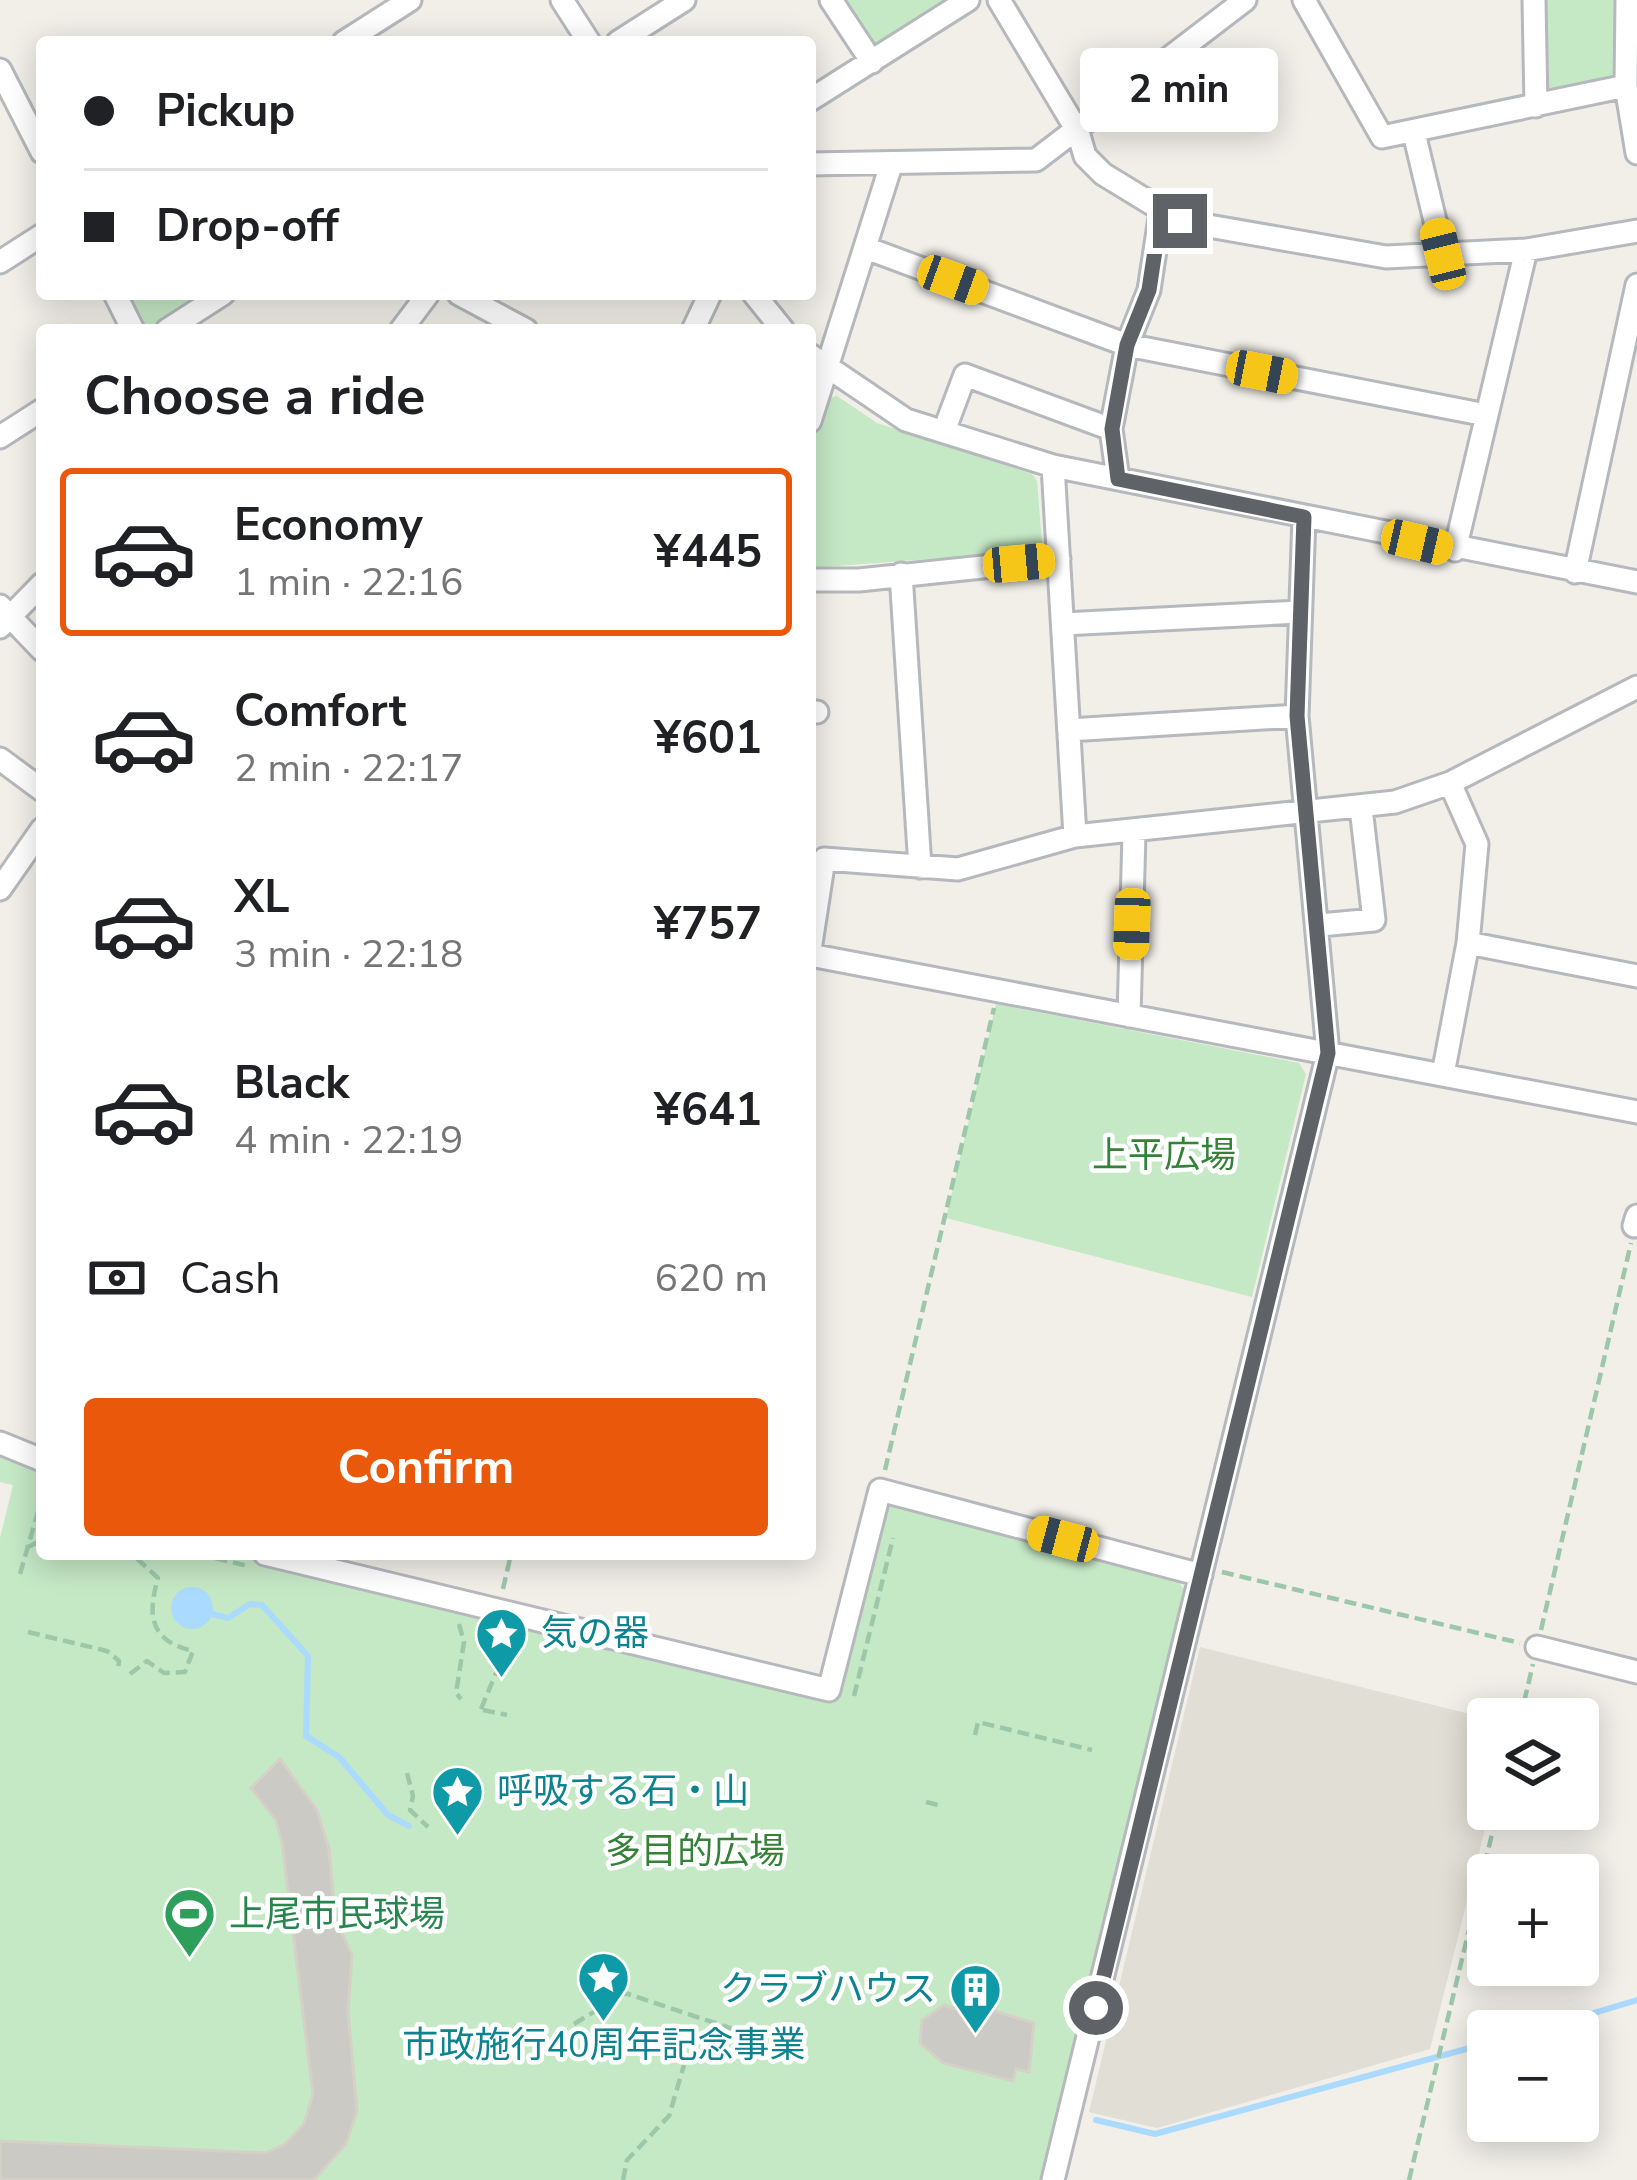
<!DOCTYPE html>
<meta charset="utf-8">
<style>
body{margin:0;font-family:"Nunito Sans","Noto Sans JP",sans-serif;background:#f6f6f6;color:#202124;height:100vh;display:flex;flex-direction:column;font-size:45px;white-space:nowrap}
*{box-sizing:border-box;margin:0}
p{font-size:39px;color:#757577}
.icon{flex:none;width:66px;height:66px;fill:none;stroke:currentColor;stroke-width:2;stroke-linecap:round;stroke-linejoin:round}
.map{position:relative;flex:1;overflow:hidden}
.panel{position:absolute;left:36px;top:324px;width:780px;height:1236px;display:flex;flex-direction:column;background:#fff;border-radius:12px;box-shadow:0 6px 30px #0003}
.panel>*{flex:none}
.hud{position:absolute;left:36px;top:36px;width:780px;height:264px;border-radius:12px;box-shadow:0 6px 30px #0003;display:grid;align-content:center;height:264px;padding:0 48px;background:#fff}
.buttons{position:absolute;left:1467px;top:1698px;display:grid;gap:24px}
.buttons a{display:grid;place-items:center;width:132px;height:132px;border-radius:12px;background:#fff;box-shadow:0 6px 30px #0003;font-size:60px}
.end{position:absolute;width:54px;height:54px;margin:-27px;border:15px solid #5f6368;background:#fff;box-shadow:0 0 0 6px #fff}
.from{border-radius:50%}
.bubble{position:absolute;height:84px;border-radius:12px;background:#fff;box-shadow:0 6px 30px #0003;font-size:39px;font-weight:700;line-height:84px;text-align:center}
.car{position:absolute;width:36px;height:72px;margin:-36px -18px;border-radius:15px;box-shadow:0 0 9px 3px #0007;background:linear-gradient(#f5c518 24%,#345 0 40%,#f5c518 0 76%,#345 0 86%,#f5c518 0)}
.hud b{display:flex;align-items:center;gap:42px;height:114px;font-size:45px}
.hud b+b{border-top:3px solid #e0e0e0}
.hud i{width:30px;height:30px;background:#202124}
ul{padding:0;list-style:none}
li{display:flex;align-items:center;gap:36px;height:168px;margin:0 24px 18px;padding:0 24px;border:6px solid transparent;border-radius:12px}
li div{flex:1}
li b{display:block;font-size:45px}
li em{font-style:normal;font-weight:700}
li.current{border-color:#ea580c}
li>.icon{width:108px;height:108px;stroke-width:1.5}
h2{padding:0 48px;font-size:54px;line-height:144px}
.pay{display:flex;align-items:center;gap:30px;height:132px;padding:0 48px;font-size:45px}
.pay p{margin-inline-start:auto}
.primary-button{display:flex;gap:24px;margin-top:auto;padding:24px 48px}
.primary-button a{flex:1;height:138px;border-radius:12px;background:#ea580c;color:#fff;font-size:48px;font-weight:700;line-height:138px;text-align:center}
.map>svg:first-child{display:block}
.education{fill:#e1ded6}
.green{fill:#c5e8c5}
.water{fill:#aadaff}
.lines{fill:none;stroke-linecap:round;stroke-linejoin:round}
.stream{stroke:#aadaff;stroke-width:6}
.building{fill:#cccac5;stroke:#d6d1c6;stroke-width:3}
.minor-casing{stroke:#b5b8bc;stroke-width:27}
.path{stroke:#9cc7a9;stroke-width:4.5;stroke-dasharray:12 6;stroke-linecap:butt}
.minor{stroke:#fff;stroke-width:21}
.route{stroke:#5f6368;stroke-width:15}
.labels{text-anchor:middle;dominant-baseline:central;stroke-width:9;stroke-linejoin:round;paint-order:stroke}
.park-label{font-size:36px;fill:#348238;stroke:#fff}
.culture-label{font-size:36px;fill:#0d838f;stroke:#fff;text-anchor:start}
.leisure-label{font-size:36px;fill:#27864d;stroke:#fff;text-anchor:start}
</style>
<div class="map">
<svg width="1637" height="2180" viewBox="0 0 1637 2180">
<rect width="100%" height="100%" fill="#f1efe8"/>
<!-- education -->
<path class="education" d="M1200,1647L1490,1719V1809L1430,2049L1157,2128L1089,2112Z"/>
<!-- green -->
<path class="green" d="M837,0H943L874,45L864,42Z
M1540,0H1617L1614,76L1608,84L1546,97Z
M121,294H205L148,330L138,328Z
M837,396L877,423L1032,474L1037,481L1042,543L1036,551L810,568V438L826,399Z
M996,1004L1299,1063L1306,1074L1252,1297L946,1218Z
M0,1453L42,1472V1554H233L835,1702L883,1514L894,1504L1176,1578L1185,1591L1043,2180H0V1538L13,1485L0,1482Z"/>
<!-- water -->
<path class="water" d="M171 1608a21 21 0 1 1 42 0a21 21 0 1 1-42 0Z"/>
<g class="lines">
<!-- stream -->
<path class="stream" d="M212,1614L228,1618L250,1604L262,1605L308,1656L306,1736L339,1757L388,1815L409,1826
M1533,2031L1637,2000
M1096,2120L1155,2134L1488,2043"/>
</g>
<!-- building -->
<path class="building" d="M280,1759L317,1810L329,1849L335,1917L352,1955L348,2011L357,2111L346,2144L314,2180H0V2141L266,2153L285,2144L304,2124L313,2094L282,1842L276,1820L251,1788Z
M959,2000L1034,2023L1029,2072L1016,2069L1013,2081L943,2063L920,2043L922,2020L944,2005L956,2009Z"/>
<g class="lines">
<defs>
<path id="minor" d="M562,0L589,42
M831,0L872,62
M999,0L1078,132L1085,156L1103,174L1180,221L1386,257L1526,250L1637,231
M1304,0L1382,137L1626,86
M1534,0L1536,106
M1627,0L1626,86L1637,153
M344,42L410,0
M618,42L684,0
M0,70L42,152
M810,100L968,0
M1414,133L1443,254
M810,164L1036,160L1245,0
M866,248L1127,345L1486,415
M0,262L42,235
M115,294L133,330
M459,294L526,330
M754,294L783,330
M167,330L223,294
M401,330L428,294
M693,330L710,294
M810,355L906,420L1053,466L1637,582
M810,421L891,165
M944,431L965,375L1111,429
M0,437L42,410
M1053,466L1075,836
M1118,479L1111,429L1127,345L1149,290L1161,211
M1455,550L1526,250
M1575,572L1637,285
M901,574L920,867
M810,580H859L1059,559
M0,606L42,650
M1063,624L1299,612
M0,627L42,584
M810,712H817
M1069,730L1297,716
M0,759L42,790
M0,889L42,829
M1320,925L1374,920L1361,808
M1468,943L1637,976
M810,950L824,859L958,869L1075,836L1395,802L1450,783L1637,687
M810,955L1637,1112
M1129,1016L1134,833
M1443,1074L1468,943L1477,844L1450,783
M1634,1226L1637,1216
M0,1443L42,1460
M265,1554L829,1690L880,1490L1201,1575
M1537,1647L1637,1672
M1053,2180L1328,1053L1297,716L1304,517"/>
</defs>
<!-- minor casing -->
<use href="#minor" class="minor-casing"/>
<!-- path -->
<path class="path" d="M885,1470L994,1008
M26,1548L42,1540
M198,1554L248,1566
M1222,1572L1520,1643
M20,1574L42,1498
M503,1589L511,1554
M459,1624L464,1642L456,1693L461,1699
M1541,1630L1631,1243
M28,1632L107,1651L119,1661L118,1671
M130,1674L147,1661L164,1673L185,1672L193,1651C150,1641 147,1616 158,1578L132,1554
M854,1696L893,1538
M481,1709L503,1656L520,1639
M483,1710L507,1715
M1520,1719L1533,1664
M975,1735L978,1722L1092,1750
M407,1773L413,1796L410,1810L428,1827
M926,1802L942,1806
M882,1992L898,1997
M574,2024L625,1993L742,2032
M623,2180L627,2160L669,2116L684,2065
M1409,2180L1498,1809"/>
<!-- minor -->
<use href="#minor" class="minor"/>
</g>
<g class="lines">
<!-- route -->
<path class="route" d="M1096,2008L1328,1053L1297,716L1304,517L1118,479L1112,429L1127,345L1149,290L1161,211L1180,221"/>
</g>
<!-- icons -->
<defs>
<symbol id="sight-pin" viewBox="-11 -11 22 30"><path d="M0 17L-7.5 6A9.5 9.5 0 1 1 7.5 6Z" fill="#0f9aa8" stroke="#fff"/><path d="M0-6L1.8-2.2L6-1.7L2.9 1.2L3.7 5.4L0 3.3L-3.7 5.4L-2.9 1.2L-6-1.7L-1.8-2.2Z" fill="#fff"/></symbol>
<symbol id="stadium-pin" viewBox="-11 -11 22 30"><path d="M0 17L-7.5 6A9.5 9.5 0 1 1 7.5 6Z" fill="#2e9e5b" stroke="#fff"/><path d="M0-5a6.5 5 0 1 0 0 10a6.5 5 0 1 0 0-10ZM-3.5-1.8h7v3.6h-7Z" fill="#fff"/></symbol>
<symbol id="building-pin" viewBox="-11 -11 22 30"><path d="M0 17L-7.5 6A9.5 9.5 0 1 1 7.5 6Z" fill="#0f9aa8" stroke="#fff"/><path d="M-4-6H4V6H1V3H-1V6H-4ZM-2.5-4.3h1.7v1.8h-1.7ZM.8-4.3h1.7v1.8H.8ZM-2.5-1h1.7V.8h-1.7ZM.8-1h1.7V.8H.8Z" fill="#fff"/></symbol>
</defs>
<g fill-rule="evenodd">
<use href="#sight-pin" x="472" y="1604" width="59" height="81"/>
<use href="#sight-pin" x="428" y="1762" width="59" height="81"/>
<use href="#stadium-pin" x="160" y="1884" width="59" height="81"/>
<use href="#sight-pin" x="574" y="1948" width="59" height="81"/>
<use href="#building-pin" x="946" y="1960" width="59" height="81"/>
</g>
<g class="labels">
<!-- park labels -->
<g class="park-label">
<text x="1164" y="1155">上平広場</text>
<text x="695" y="1851">多目的広場</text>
</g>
<!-- culture labels -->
<g class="culture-label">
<text x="541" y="1633">気の器</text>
<text x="497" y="1791">呼吸する石・山</text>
<text x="936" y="1989" text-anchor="end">クラブハウス</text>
<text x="604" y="2045" text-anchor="middle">市政施行40周年記念事業</text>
</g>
<!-- leisure labels -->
<g class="leisure-label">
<text x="229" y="1914">上尾市民球場</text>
</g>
</g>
</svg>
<div class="buttons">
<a><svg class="icon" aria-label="layers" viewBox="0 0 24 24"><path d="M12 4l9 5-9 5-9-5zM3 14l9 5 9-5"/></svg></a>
<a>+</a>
<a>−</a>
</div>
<i class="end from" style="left:1096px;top:2008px"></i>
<i class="end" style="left:1180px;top:221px"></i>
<div class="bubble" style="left:1080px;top:48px;width:198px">2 min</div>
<i class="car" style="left:1443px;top:254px;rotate:346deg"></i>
<i class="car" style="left:953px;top:280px;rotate:110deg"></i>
<i class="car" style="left:1262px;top:372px;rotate:101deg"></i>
<i class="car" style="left:1417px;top:542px;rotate:103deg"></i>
<i class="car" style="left:1019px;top:563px;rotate:85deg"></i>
<i class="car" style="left:1132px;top:924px;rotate:182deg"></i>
<i class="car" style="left:1063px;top:1539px;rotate:285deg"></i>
<div class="hud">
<b><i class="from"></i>Pickup</b>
<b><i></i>Drop-off</b>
</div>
<section class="panel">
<h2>Choose a ride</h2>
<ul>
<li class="current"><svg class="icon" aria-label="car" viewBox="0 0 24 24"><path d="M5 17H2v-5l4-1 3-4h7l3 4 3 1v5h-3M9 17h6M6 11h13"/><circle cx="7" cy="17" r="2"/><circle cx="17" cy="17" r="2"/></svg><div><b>Economy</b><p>1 min · 22:16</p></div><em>¥445</em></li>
<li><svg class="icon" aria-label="car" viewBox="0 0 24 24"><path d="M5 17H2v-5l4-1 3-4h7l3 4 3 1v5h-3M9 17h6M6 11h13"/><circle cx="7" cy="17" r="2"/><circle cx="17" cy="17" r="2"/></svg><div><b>Comfort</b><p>2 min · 22:17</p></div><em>¥601</em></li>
<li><svg class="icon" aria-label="car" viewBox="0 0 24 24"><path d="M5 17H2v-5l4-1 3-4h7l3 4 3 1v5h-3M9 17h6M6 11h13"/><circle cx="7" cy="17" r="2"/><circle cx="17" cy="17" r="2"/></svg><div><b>XL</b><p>3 min · 22:18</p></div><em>¥757</em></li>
<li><svg class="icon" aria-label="car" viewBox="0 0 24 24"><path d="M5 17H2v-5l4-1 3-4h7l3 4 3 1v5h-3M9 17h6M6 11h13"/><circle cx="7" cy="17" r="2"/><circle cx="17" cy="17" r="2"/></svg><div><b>Black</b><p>4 min · 22:19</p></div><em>¥641</em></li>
</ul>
<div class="pay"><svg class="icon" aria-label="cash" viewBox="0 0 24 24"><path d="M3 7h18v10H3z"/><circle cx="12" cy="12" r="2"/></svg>Cash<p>620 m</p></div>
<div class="primary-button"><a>Confirm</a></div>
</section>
</div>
